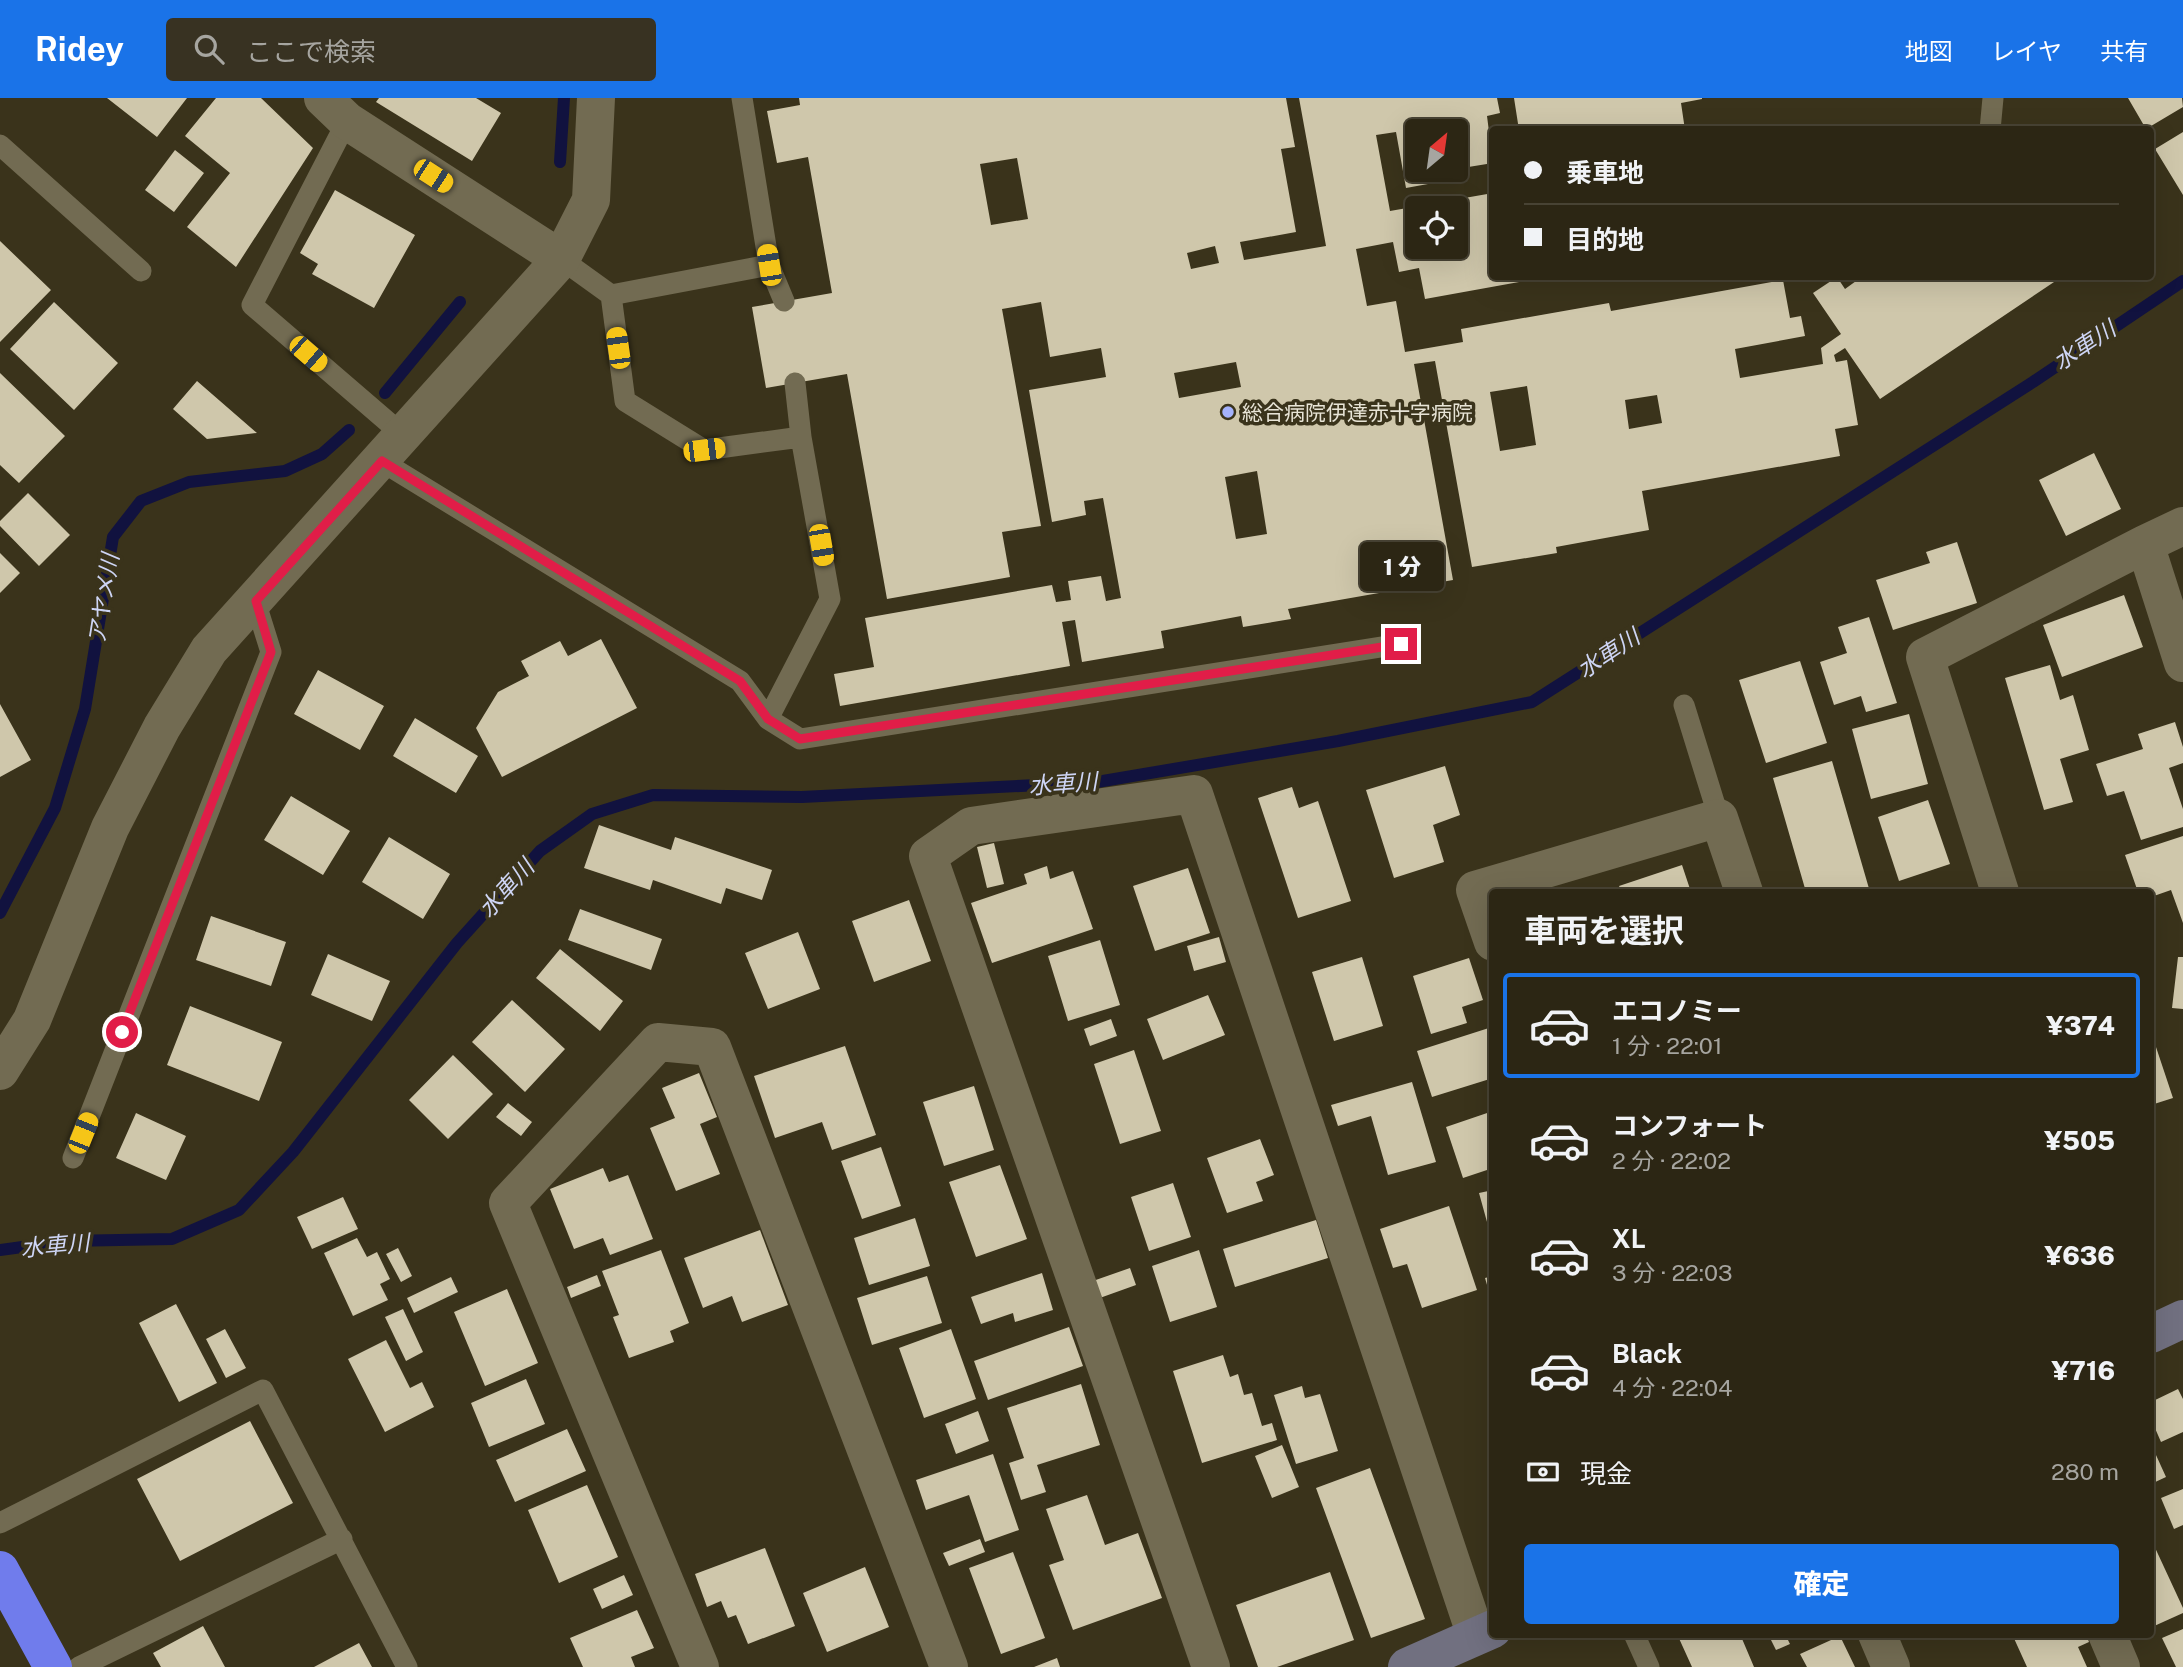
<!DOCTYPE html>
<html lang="ja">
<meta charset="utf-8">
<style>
body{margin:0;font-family:"Public Sans","Noto Sans JP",sans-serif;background:#383222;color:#f1f3f6;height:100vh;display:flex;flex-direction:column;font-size:26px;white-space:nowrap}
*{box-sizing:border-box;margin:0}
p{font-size:23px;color:#a6a5a0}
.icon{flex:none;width:38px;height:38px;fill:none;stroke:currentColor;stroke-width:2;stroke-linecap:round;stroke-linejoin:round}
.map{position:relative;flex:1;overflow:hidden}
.panel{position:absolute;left:1489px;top:791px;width:665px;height:749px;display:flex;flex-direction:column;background:#2c2614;border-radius:7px;box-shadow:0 7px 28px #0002,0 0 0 2px #484334}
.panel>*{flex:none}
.hud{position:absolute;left:1489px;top:28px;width:665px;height:154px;border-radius:7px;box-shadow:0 7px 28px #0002,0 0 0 2px #484334;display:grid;align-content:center;height:154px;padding:0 35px;background:#2c2614}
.needle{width:46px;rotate:29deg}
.tools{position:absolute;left:1405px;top:21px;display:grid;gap:14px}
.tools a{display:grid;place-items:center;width:63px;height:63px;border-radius:7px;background:#2c2614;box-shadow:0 7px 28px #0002,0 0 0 2px #484334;font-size:35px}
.end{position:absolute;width:32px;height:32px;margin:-16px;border:9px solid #e11d48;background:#fff;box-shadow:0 0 0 4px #fff}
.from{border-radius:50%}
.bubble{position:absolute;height:49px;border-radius:7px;background:#2c2614;box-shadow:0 7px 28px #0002,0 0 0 2px #484334;font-size:23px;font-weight:800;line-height:49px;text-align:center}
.car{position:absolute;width:21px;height:42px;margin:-21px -10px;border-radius:9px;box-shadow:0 0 5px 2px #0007;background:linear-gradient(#f5c518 24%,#345 0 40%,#f5c518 0 76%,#345 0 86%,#f5c518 0)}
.hud b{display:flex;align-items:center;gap:24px;height:66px;font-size:26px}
.hud b+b{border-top:2px solid #484334}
.hud i{width:18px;height:18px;background:#f1f3f6}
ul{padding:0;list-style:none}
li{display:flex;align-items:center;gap:21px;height:105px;margin:0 14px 10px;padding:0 21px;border:4px solid transparent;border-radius:7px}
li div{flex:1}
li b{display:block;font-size:26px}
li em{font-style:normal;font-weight:800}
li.active{border-color:#1a73e8}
li>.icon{width:63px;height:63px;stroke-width:1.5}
h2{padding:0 35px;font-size:32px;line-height:84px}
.pay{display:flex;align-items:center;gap:18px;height:77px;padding:0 35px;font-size:26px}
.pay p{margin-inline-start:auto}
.cta{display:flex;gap:14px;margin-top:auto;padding:14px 35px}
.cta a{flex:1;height:80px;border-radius:7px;background:#1a73e8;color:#fff;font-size:28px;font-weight:800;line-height:80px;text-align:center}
header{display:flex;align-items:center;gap:42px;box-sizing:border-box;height:98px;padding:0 35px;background:#1a73e8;color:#fff}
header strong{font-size:33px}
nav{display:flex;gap:38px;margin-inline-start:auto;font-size:24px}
.search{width:490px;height:63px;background:#383222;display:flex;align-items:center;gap:18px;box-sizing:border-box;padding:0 24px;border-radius:7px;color:#a6a5a0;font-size:26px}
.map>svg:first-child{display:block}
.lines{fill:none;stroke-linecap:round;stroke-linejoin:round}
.stream{stroke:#11123f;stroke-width:12}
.building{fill:#cfc7ab;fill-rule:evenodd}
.lane{stroke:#726b52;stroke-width:21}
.street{stroke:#726b52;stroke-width:38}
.secondary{stroke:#717080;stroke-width:38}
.highway{stroke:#707cec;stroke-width:38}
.route{stroke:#e11d48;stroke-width:9}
.poi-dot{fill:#a4b2fc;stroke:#3a331b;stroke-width:2.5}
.labels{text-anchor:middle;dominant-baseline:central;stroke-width:7;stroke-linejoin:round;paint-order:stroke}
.poi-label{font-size:21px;fill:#e8e4d6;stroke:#3a331b;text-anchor:start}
.water-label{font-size:23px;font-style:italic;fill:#ced5f5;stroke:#3a331b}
</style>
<header>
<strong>Ridey</strong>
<div class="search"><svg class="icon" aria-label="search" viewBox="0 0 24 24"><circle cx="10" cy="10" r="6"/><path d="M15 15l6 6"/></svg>ここで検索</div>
<nav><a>地図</a><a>レイヤ</a><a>共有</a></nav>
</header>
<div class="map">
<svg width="2183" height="1569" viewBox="0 0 2183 1569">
<rect width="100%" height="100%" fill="#3a331b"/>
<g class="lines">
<!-- stream -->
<path class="stream" d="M560,64L564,0
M385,295L460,204
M0,815L55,710L85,611L113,439L141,403L189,384L285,373L322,356L349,332
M0,1152L66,1143L172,1141L239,1112L293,1054L457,845L540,753L592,716L653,697L802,699L1097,684L1338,643L1532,604L2033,284L2183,183"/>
</g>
<!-- building -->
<path class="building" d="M107,0H187L157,39Z
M216,0H261L313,50L236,169L187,129L230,75L185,38Z
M379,0H476L501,15L472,63L376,4Z
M799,0H1286L1295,49L1281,51L1296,134L1240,144L1244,162L1326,148L1299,0H1497L1500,15L1487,18L1493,65L1456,71V33H1418V72H1448L1450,82L1406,90L1396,34L1376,37L1390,113L1493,95V178L1542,180L1425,201L1419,170L1399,174L1393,144L1356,151L1367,208L1396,203L1405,254L1463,244L1461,231L1609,205L1611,213L1783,182L1790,220L1801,218L1805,238L1735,251L1740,280L1823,266L1821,250L1841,236L1813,195L1837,179L1845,191L1863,178H2063L1880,301L1845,250L1834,257L1836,264L1847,262L1858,327L1835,331L1840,358L1642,393L1649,432L1556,449L1557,455L1472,469L1435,263L1414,266L1453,482L1288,511L1291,521L1243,529L1241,518L1161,533L1164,550L1082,564L1075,522L1062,524L1070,568L840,608L834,576L874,569L865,520L1052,487L1056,504L1071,502L1068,483L1101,478L1106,503L1121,500L1103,400L1084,403L1086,417L1052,424L1029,292L1106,279L1101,250L1050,259L1041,204L1002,211L1041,428L1002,434L1010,479L887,501L847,276L766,290L752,209L832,195L808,59L777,65L767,13L800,7ZM1017,60L1028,121L991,127L980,66ZM1418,110H1456V149H1418ZM1215,148L1219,165L1191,171L1187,155ZM1236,264L1241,289L1179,300L1174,275ZM1527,288L1536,347L1500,353L1490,294ZM1657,297L1662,325L1629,331L1625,302ZM1257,373L1267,436L1236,441L1225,379Z
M1514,0H1702V1L1681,5L1685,32H1519Z
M2128,0H2182L2183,9L2146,31Z
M2183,34V97L2155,51Z
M175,52L204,75L174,114L145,92Z
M335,92L415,137L374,210L312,176L318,166L300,155Z
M0,143L51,192L0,244Z
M54,204L118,265L74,312L10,251Z
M0,275L65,338L19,385L0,367Z
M197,283L257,335L207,341L173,311Z
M2094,355L2121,411L2066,438L2039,382Z
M28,395L70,437L39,468L0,428V423Z
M1957,444L1977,505L1893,532L1876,482L1930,465L1926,454Z
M0,455L20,475L0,495Z
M2124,497L2143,549L2062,579L2043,527Z
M1869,519L1897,605L1866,614L1861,598L1834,607L1820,564L1847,555L1838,529Z
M601,541L637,610L502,679L476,630L498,594L529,578L521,563L560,543L568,558Z
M1800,563L1827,645L1766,665L1739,582Z
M2050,567L2060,602L2073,597L2089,652L2060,661L2073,704L2044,712L2005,580Z
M318,572L384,608L360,652L294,616Z
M0,606L31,662L0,679Z
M1909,616L1928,686L1871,701L1852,631Z
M415,620L478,658L456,695L393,658Z
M2175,624L2183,649V665L2169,670L2183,711V729L2141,742L2124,693L2107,698L2096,666L2143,651L2138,636Z
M1832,663L1870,794H1806L1773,680Z
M1445,668L1460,717L1433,727L1444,764L1394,780L1366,692Z
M1292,689L1299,710L1318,703L1351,803L1298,820L1258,700Z
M291,698L350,733L323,777L264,742Z
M1928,702L1950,766L1899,783L1878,719Z
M599,727L671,752L675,739L772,772L762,802L726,790L721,806L653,782L650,792L584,770Z
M2183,738V825L2171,792L2151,799V794H2138L2125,757Z
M389,739L450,776L423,821L362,784Z
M994,745L1004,786L987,790L977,749Z
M1682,767L1691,794H1622L1619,788Z
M1047,768L1050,781L1073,773L1093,831L992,865L971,805L1027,786L1024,776Z
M1188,770L1210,835L1155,853L1133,788Z
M909,802L931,863L874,884L852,823Z
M580,811L662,841L651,872L568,842Z
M211,818L286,844L271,888L196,862Z
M798,834L820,891L768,911L745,855Z
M1219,839L1226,864L1194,873L1187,848Z
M1100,842L1120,907L1068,923L1048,858Z
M560,851L623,903L600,933L536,880Z
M328,856L390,883L372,923L311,897Z
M1362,859L1383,928L1334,943L1312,874Z
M2178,859H2183V911L2172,910Z
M1469,860L1483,902L1462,909L1467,925L1431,936L1413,878Z
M1208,897L1225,937L1163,962L1147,921Z
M512,902L565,951L525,994L472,944Z
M190,908L282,944L259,1003L167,967Z
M1111,921L1117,938L1090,948L1084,931Z
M1492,929L1493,980L1432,999L1417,953Z
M2151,934L2173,1000L2151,1007Z
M845,948L876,1037L832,1052L822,1024L775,1040L754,978Z
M1134,952L1161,1033L1120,1046L1094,966Z
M453,957L493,996L448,1041L409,1002Z
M699,975L717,1019L700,1026L720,1076L676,1093L650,1030L675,1020L662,990Z
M1412,984L1436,1064L1388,1077L1371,1018L1338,1028L1331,1007Z
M974,988L994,1052L944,1068L923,1004Z
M508,1005L532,1024L521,1038L496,1019Z
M1493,1013V1070L1463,1080L1446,1029Z
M136,1015L186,1038L166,1082L116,1060Z
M1260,1041L1274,1077L1256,1084L1263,1103L1227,1115L1207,1060Z
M881,1049L901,1108L862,1121L841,1063Z
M1000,1067L1027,1141L976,1159L949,1084Z
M603,1070L609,1084L628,1077L653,1141L610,1157L603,1140L574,1151L550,1091Z
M1173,1085L1191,1139L1149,1153L1131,1099Z
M1493,1092V1142H1492L1479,1095Z
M343,1099L358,1131L312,1151L297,1119Z
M1449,1108L1477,1192L1422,1210L1407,1166L1393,1170L1380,1131Z
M915,1120L930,1168L869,1187L854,1140Z
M1316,1122L1328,1160L1235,1189L1223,1151Z
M760,1132L788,1207L742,1224L732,1198L703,1210L684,1160Z
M357,1140L367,1159L377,1154L390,1181L380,1186L388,1202L353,1218L324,1155Z
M398,1150L412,1178L401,1184L386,1156Z
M661,1152L689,1225L670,1233L674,1244L629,1260L613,1219L619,1217L602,1173Z
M1199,1152L1217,1209L1170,1224L1152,1168Z
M1130,1170L1136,1187L1097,1201L1090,1184Z
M1042,1175L1053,1212L1015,1224L1013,1215L981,1226L971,1199Z
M597,1177L601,1188L571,1200L567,1189Z
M927,1178L942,1225L872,1247L857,1200Z
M1493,1178V1204H1492L1485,1180Z
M451,1179L458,1194L414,1215L407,1200Z
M507,1191L538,1265L485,1288L454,1214Z
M176,1206L217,1285L179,1304L139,1225Z
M403,1211L423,1254L406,1263L385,1219Z
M1069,1229L1083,1268L988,1302L974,1263Z
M225,1231L246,1270L226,1280L206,1241Z
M951,1231L976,1301L924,1320L899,1250Z
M386,1242L410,1290L422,1284L434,1309L385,1334L348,1261Z
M1223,1257L1230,1279L1238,1276L1244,1297L1252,1295L1262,1328L1272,1325L1277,1342L1202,1365L1173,1273Z
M526,1281L545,1326L489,1349L471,1305Z
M1081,1286L1100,1347L1037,1367L1046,1394L1021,1402L1009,1365L1024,1360L1007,1310Z
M1302,1288L1305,1300L1320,1296L1338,1353L1296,1366L1274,1297Z
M2178,1291L2183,1301V1334L2161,1344L2151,1321V1304Z
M978,1313L989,1343L956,1356L945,1326Z
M250,1323L293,1405L180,1463L137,1381Z
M567,1331L586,1373L515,1404L496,1362Z
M2151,1346L2166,1379L2151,1386Z
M1282,1347L1299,1389L1272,1400L1255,1358Z
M993,1356L1019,1432L985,1444L969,1397L926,1412L916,1382Z
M1370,1370L1425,1521L1371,1540L1316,1390Z
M587,1387L618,1459L559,1485L528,1412Z
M2183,1391V1427L2174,1431L2161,1400Z
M1087,1397L1105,1447L1138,1435L1162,1500L1073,1532L1049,1467L1064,1462L1046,1411Z
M980,1441L985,1454L949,1468L943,1455Z
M2151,1441L2183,1510V1515L2152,1529Z
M765,1450L795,1528L748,1546L736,1517L728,1520L721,1503L707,1509L695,1476Z
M1013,1454L1045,1540L1001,1556L969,1470Z
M865,1469L889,1529L827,1554L803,1495Z
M1330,1474L1354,1542L1277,1569H1258L1236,1507Z
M624,1477L633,1497L602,1511L593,1491Z
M637,1512L654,1550L631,1559L635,1569H583L570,1540Z
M203,1528L225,1569H161L153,1555Z
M2183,1531V1569H2176L2162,1540Z
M1677,1536H1740L1754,1569H1692Z
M1768,1536H1785L1790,1546L1776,1552Z
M2012,1536H2086L2089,1544L2078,1549L2087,1569H2027Z
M1840,1538L1855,1569H1807L1800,1556Z
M359,1545L372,1569H314Z
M1057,1560L1060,1569H1034Z"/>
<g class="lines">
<!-- lane -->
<path class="lane" d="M742,0L769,167L784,203
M347,23L252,207L403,337
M1990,32L1993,0
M0,47L141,173
M561,161L611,197L769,167
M611,197L625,303L704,352L801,339L795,285
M381,363L740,583L768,621L800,641L1400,546
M1684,607L1719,720
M768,621L830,501L801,339
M73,1060L271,554L255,503
M0,1425L263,1292L407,1569
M1634,1536L1649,1569
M79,1569L342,1441"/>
<!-- street -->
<path class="street" d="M323,0L347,23L561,161
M2183,428L2145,446L2183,565
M2000,794L1925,559L2145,446
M1493,844L1475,792L1719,720L1744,794
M0,973L32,922L110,730L162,629L209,552L561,161L591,102L596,0
M1877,1536L1891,1569
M2107,1536L2121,1569
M700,1569L508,1105L658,944L712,949L949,1569
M1211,1569L928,758L971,728L1194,696L1476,1538"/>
<!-- secondary -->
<path class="secondary" d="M2151,1236L2183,1221
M1407,1569L1493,1531"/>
<!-- highway -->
<path class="highway" d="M0,1472L53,1569"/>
</g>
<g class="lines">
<!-- route -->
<path class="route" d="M122,934L271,554L256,503L382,363L740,583L768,621L800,641L1401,546"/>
</g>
<!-- markers -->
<circle class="poi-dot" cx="1228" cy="314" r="7"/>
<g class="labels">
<!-- poi labels -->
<g class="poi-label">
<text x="1242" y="314">総合病院伊達赤十字病院</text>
</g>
<!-- water labels -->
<g class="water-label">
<text transform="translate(2084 247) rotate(-33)">水車川</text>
<text transform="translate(103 501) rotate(-81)">アヤメ川</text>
<text transform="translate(1608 555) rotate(-33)">水車川</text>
<text transform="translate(1063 685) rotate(-4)">水車川</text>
<text transform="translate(506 790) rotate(-48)">水車川</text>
<text transform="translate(55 1147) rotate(-5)">水車川</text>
</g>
</g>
</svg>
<div class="tools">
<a><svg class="needle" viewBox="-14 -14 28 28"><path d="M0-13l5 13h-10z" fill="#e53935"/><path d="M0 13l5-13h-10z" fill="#a6a5a0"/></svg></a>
<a><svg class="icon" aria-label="locate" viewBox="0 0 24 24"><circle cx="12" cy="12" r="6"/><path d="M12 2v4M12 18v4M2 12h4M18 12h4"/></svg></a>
</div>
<i class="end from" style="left:122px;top:934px"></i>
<i class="end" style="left:1401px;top:546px"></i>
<div class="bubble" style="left:1360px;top:444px;width:84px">1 分</div>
<i class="car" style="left:433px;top:78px;rotate:123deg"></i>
<i class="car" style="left:769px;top:167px;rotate:351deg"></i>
<i class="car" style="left:618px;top:250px;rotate:352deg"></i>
<i class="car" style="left:308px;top:256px;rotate:131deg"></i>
<i class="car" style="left:704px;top:352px;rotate:83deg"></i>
<i class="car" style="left:821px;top:447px;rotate:170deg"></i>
<i class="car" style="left:83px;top:1035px;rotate:22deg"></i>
<div class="hud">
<b><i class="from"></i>乗車地</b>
<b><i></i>目的地</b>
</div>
<section class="panel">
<h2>車両を選択</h2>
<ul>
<li class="active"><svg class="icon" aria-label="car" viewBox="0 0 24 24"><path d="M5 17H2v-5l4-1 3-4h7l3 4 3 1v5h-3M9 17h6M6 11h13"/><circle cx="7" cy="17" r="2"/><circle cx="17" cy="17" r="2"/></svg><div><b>エコノミー</b><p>1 分 · 22:01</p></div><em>¥374</em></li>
<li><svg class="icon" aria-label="car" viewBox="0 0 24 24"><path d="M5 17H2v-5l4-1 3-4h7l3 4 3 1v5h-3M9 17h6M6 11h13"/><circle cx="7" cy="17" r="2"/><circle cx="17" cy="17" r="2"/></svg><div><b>コンフォート</b><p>2 分 · 22:02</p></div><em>¥505</em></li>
<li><svg class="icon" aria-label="car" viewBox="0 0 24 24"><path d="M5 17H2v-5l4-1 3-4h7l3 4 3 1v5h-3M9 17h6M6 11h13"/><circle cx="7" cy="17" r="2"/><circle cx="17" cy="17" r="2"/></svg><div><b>XL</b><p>3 分 · 22:03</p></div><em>¥636</em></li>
<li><svg class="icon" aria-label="car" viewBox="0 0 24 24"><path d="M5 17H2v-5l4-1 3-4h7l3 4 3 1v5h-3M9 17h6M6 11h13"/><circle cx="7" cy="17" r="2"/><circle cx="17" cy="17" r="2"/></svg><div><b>Black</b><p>4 分 · 22:04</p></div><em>¥716</em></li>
</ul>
<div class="pay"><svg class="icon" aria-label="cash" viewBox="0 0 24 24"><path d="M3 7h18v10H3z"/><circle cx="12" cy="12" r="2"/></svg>現金<p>280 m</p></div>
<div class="cta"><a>確定</a></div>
</section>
</div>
